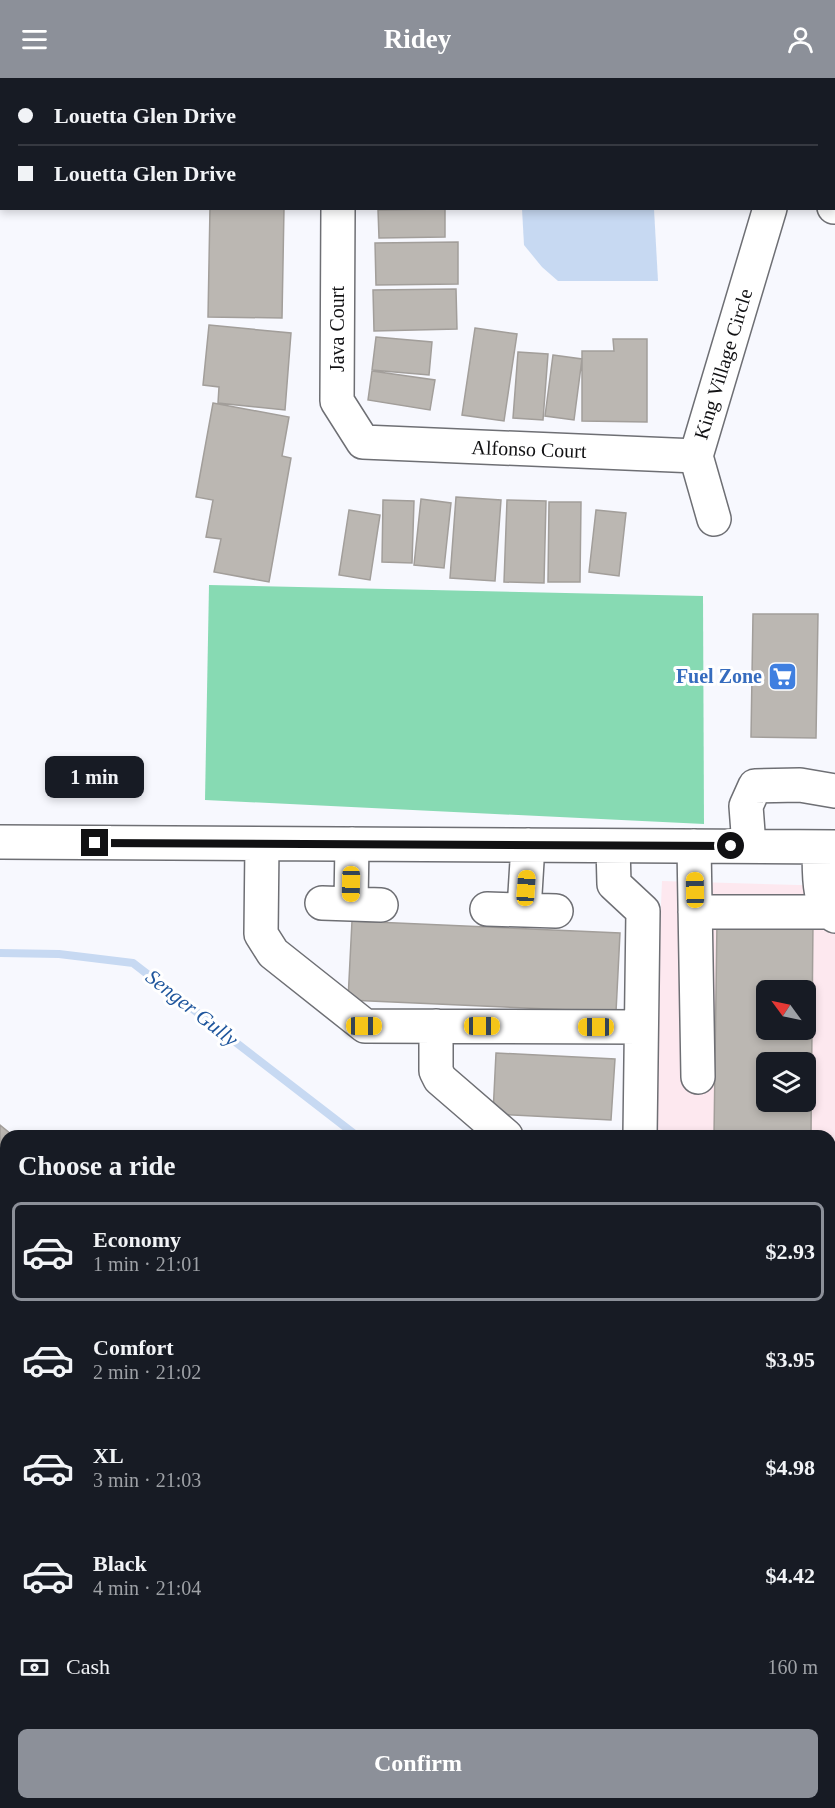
<!DOCTYPE html>
<meta charset="utf-8">
<style>
body{margin:0;font-family:Georgia,serif;background:#20242c;color:#f1f3f6;height:100vh;display:flex;flex-direction:column;font-size:22px;white-space:nowrap}
*{box-sizing:border-box;margin:0}
p{font-size:20px;color:#9ea1a6}
.icon{flex:none;width:33px;height:33px;fill:none;stroke:currentColor;stroke-width:2;stroke-linecap:round;stroke-linejoin:round}
.map{position:relative;flex:1;overflow:hidden}
.sheet{position:absolute;left:0px;top:1052px;width:836px;height:680px;display:flex;flex-direction:column;background:#171b24;border-radius:18px 18px 0 0;box-shadow:0 3px 9px #0003}
.sheet>*{flex:none}
.hud{position:absolute;left:0px;top:0px;width:836px;height:132px;box-shadow:0 3px 9px #0003;display:grid;align-content:center;height:132px;padding:0 18px;background:#171b24}
.needle{width:39px;rotate:303deg}
.fabs{position:absolute;left:756px;top:902px;display:grid;gap:12px}
.fabs a{display:grid;place-items:center;width:60px;height:60px;border-radius:9px;background:#171b24;box-shadow:0 3px 9px #0003;font-size:30px}
.end{position:absolute;width:27px;height:27px;margin:-14px;border:8px solid #111113;background:#fff;box-shadow:0 0 0 3px #fff}
.from{border-radius:50%}
.bubble{position:absolute;height:42px;border-radius:9px;background:#171b24;box-shadow:0 3px 9px #0003;font-size:20px;font-weight:700;line-height:42px;text-align:center}
.car{position:absolute;width:18px;height:36px;margin:-18px -9px;border-radius:8px;box-shadow:0 0 4px 2px #0007;background:linear-gradient(#f5c518 24%,#345 0 40%,#f5c518 0 76%,#345 0 86%,#f5c518 0)}
.hud b{display:flex;align-items:center;gap:21px;height:57px;font-size:22px}
.hud b+b{border-top:2px solid #363941}
.hud i{width:15px;height:15px;background:#f1f3f6}
ul{padding:0;list-style:none}
li{display:flex;align-items:center;gap:18px;height:99px;margin:0 12px 9px;padding:0 6px;border:3px solid transparent;border-radius:9px}
li div{flex:1}
li b{display:block;font-size:22px}
li em{font-style:normal;font-weight:700}
li.current{border-color:#8c9099}
li>.icon{width:54px;height:54px;stroke-width:1.5}
h2{padding:0 18px;font-size:27px;line-height:72px}
.pay{display:flex;align-items:center;gap:15px;height:66px;padding:0 18px;font-size:22px}
.pay p{margin-inline-start:auto}
.button{display:flex;gap:12px;margin-top:auto;padding:12px 18px}
.button a{flex:1;height:69px;border-radius:9px;background:#8c9099;color:#fff;font-size:24px;font-weight:700;line-height:69px;text-align:center}
header{display:flex;justify-content:space-between;align-items:center;height:78px;padding:0 18px;background:#8c9099;color:#fff;font-size:27px;font-weight:700}
.map>svg:first-child{display:block}
.commercial{fill:#fde8ef;fill-rule:evenodd}
.green{fill:#9edbbd}
.forest{fill:#87dab3}
.water{fill:#c7d9f2}
.lines{fill:none;stroke-linecap:round;stroke-linejoin:round}
.stream{stroke:#c7d9f2;stroke-width:8}
.building{fill:#bbb7b2;stroke:#a29e9a;stroke-width:1.5;fill-rule:evenodd}
.minor-casing{stroke:#6e6f74;stroke-width:36}
.minor{stroke:#fff;stroke-width:33}
.route{stroke:#111113;stroke-width:8}
.labels{text-anchor:middle;dominant-baseline:central;stroke-width:6;stroke-linejoin:round;paint-order:stroke}
.street-label{font-size:20px;fill:#111113;stroke:#fff}
.shop-label{font-size:20px;font-weight:bold;fill:#366cbe;stroke:#fff;text-anchor:end}
.water-label{font-size:21px;font-style:italic;fill:#1e559c;stroke:#fff}
</style>
<header><svg class="icon" aria-label="menu" viewBox="0 0 24 24"><path d="M4 6h16M4 12h16M4 18h16"/></svg>Ridey<svg class="icon" aria-label="person" viewBox="0 0 24 24"><circle cx="12" cy="8" r="4"/><path d="M4 21q1-7 8-7t8 7"/></svg></header>
<div class="map">
<svg width="835" height="1730" viewBox="0 0 835 1730">
<rect width="100%" height="100%" fill="#f7f8fe"/>
<!-- commercial -->
<path class="commercial" d="M662,803L835,808V1162H830V1058H651ZM766,912H806V951H766ZM766,984H806V1023H766Z"/>
<!-- green -->
<path class="green" d="M301,1725H345V1730H299Z"/>
<!-- forest -->
<path class="forest" d="M209,507L703,518L704,746L205,722Z"/>
<!-- water -->
<path class="water" d="M522,131H654L658,203H558L542,189L524,167Z"/>
<g class="lines">
<!-- stream -->
<path class="stream" d="M0,875L59,876L133,885L357,1058
M830,1418H835"/>
</g>
<!-- building -->
<path class="building" d="M209,0H279L209,2Z
M420,0H448V2H420Z
M455,0H497L455,2Z
M507,0H550V2H507Z
M553,0H584V2H553Z
M591,0H615V2H591Z
M620,0H649V2H620Z
M654,0H700L654,2Z
M210,130H284L282,240L208,239Z
M445,131V159L379,160L378,132Z
M458,164V206L376,207L375,165Z
M456,211L457,251L374,253L373,212Z
M209,247L291,255L285,332L218,325L219,309L203,307Z
M475,250L517,256L504,343L462,337Z
M376,259L432,264L429,297L372,292Z
M613,261H647V344L582,343V273H614Z
M518,274L548,276L543,342L513,340Z
M553,277L582,281L574,342L545,338Z
M372,293L435,302L430,332L368,322Z
M213,325L289,339L282,378L291,380L269,504L214,494L221,461L206,459L213,422L196,419Z
M456,419L501,422L495,503L450,500Z
M421,421L451,425L444,490L414,487Z
M383,422L414,423L412,485L382,484Z
M507,422L546,423L544,505L504,504Z
M549,424H581L580,504H548Z
M349,432L380,437L370,502L339,497Z
M596,432L626,435L619,498L589,494Z
M753,536H818L816,660L751,659Z
M352,843L620,855L616,934L348,922Z
M717,843H813L811,1058H714ZM766,912H806V951H766ZM766,984H806V1023H766Z
M496,975L615,981L611,1042L493,1036Z
M0,1047L11,1056L6,1058V1063L0,1070Z
M0,1193L6,1194V1246L0,1245Z
M830,1216L835,1217V1246H830Z
M0,1255H6V1309H0Z
M5,1413H6V1470Z
M3,1569H6V1634H3Z
M410,1725H447V1730H410Z"/>
<g class="lines">
<defs>
<path id="minor" d="M339,2V0
M781,2V0
M834,129H835
M338,130L337,323L363,364L696,378
M714,441L696,378L770,130
M0,764L835,769
M262,766L261,856L273,875L365,948L641,949
M613,768L614,806L643,833L640,1058
M694,768L698,999
M749,768L746,728L755,708L800,707L835,713
M819,769C820,789 816,825 835,838
M322,825L381,827
M351,825L352,766
M487,831L556,833
M524,832L528,767
M695,834H830
M436,948V993L440,1001L506,1058
M0,1349H6
M0,1692H6
M288,1730L290,1725
M480,1730V1725
M661,1730V1725"/>
</defs>
<!-- minor casing -->
<use href="#minor" class="minor-casing"/>
<!-- minor -->
<use href="#minor" class="minor"/>
</g>
<g class="lines">
<!-- route -->
<path class="route" d="M95,765L731,768"/>
</g>
<!-- icons -->
<defs>
<symbol id="supermarket-square" viewBox="-11 -11 22 22"><rect x="-9" y="-9" width="18" height="18" rx="4" fill="#3f7fe0" stroke="#fff"/><path d="M-6-5.5h2.5l.6 2H6L4.5 2H-2.5L-4.4-4H-6ZM-1.5 3.2a1.3 1.3 0 1 0 .1 0ZM3 3.2a1.3 1.3 0 1 0 .1 0Z" fill="#fff"/></symbol>
</defs>
<g fill-rule="evenodd">
<use href="#supermarket-square" x="766" y="582" width="33" height="33"/>
</g>
<g class="labels">
<!-- street labels -->
<g class="street-label">
<text transform="translate(337 251) rotate(-90)">Java Court</text>
<text transform="translate(723 286) rotate(-73)">King Village Circle</text>
<text transform="translate(529 371) rotate(2)">Alfonso Court</text>
</g>
<!-- shop labels -->
<g class="shop-label">
<text x="762" y="598">Fuel Zone</text>
</g>
<!-- water labels -->
<g class="water-label">
<text transform="translate(192 930) rotate(38)">Senger Gully</text>
</g>
</g>
</svg>
<div class="fabs">
<a><svg class="needle" viewBox="-14 -14 28 28"><path d="M0-13l5 13h-10z" fill="#e53935"/><path d="M0 13l5-13h-10z" fill="#9ea1a6"/></svg></a>
<a><svg class="icon" aria-label="layers" viewBox="0 0 24 24"><path d="M12 4l9 5-9 5-9-5zM3 14l9 5 9-5"/></svg></a>
</div>
<i class="end from" style="left:731px;top:768px"></i>
<i class="end" style="left:95px;top:765px"></i>
<div class="bubble" style="left:45px;top:678px;width:99px">1 min</div>
<i class="car" style="left:351px;top:806px;rotate:181deg"></i>
<i class="car" style="left:526px;top:810px;rotate:4deg"></i>
<i class="car" style="left:695px;top:812px;rotate:359deg"></i>
<i class="car" style="left:364px;top:948px;rotate:90deg"></i>
<i class="car" style="left:482px;top:948px;rotate:90deg"></i>
<i class="car" style="left:596px;top:949px;rotate:270deg"></i>
<div class="hud">
<b><i class="from"></i>Louetta Glen Drive</b>
<b><i></i>Louetta Glen Drive</b>
</div>
<section class="sheet">
<h2>Choose a ride</h2>
<ul>
<li class="current"><svg class="icon" aria-label="car" viewBox="0 0 24 24"><path d="M5 17H2v-5l4-1 3-4h7l3 4 3 1v5h-3M9 17h6M6 11h13"/><circle cx="7" cy="17" r="2"/><circle cx="17" cy="17" r="2"/></svg><div><b>Economy</b><p>1 min · 21:01</p></div><em>$2.93</em></li>
<li><svg class="icon" aria-label="car" viewBox="0 0 24 24"><path d="M5 17H2v-5l4-1 3-4h7l3 4 3 1v5h-3M9 17h6M6 11h13"/><circle cx="7" cy="17" r="2"/><circle cx="17" cy="17" r="2"/></svg><div><b>Comfort</b><p>2 min · 21:02</p></div><em>$3.95</em></li>
<li><svg class="icon" aria-label="car" viewBox="0 0 24 24"><path d="M5 17H2v-5l4-1 3-4h7l3 4 3 1v5h-3M9 17h6M6 11h13"/><circle cx="7" cy="17" r="2"/><circle cx="17" cy="17" r="2"/></svg><div><b>XL</b><p>3 min · 21:03</p></div><em>$4.98</em></li>
<li><svg class="icon" aria-label="car" viewBox="0 0 24 24"><path d="M5 17H2v-5l4-1 3-4h7l3 4 3 1v5h-3M9 17h6M6 11h13"/><circle cx="7" cy="17" r="2"/><circle cx="17" cy="17" r="2"/></svg><div><b>Black</b><p>4 min · 21:04</p></div><em>$4.42</em></li>
</ul>
<div class="pay"><svg class="icon" aria-label="cash" viewBox="0 0 24 24"><path d="M3 7h18v10H3z"/><circle cx="12" cy="12" r="2"/></svg>Cash<p>160 m</p></div>
<div class="button"><a>Confirm</a></div>
</section>
</div>
